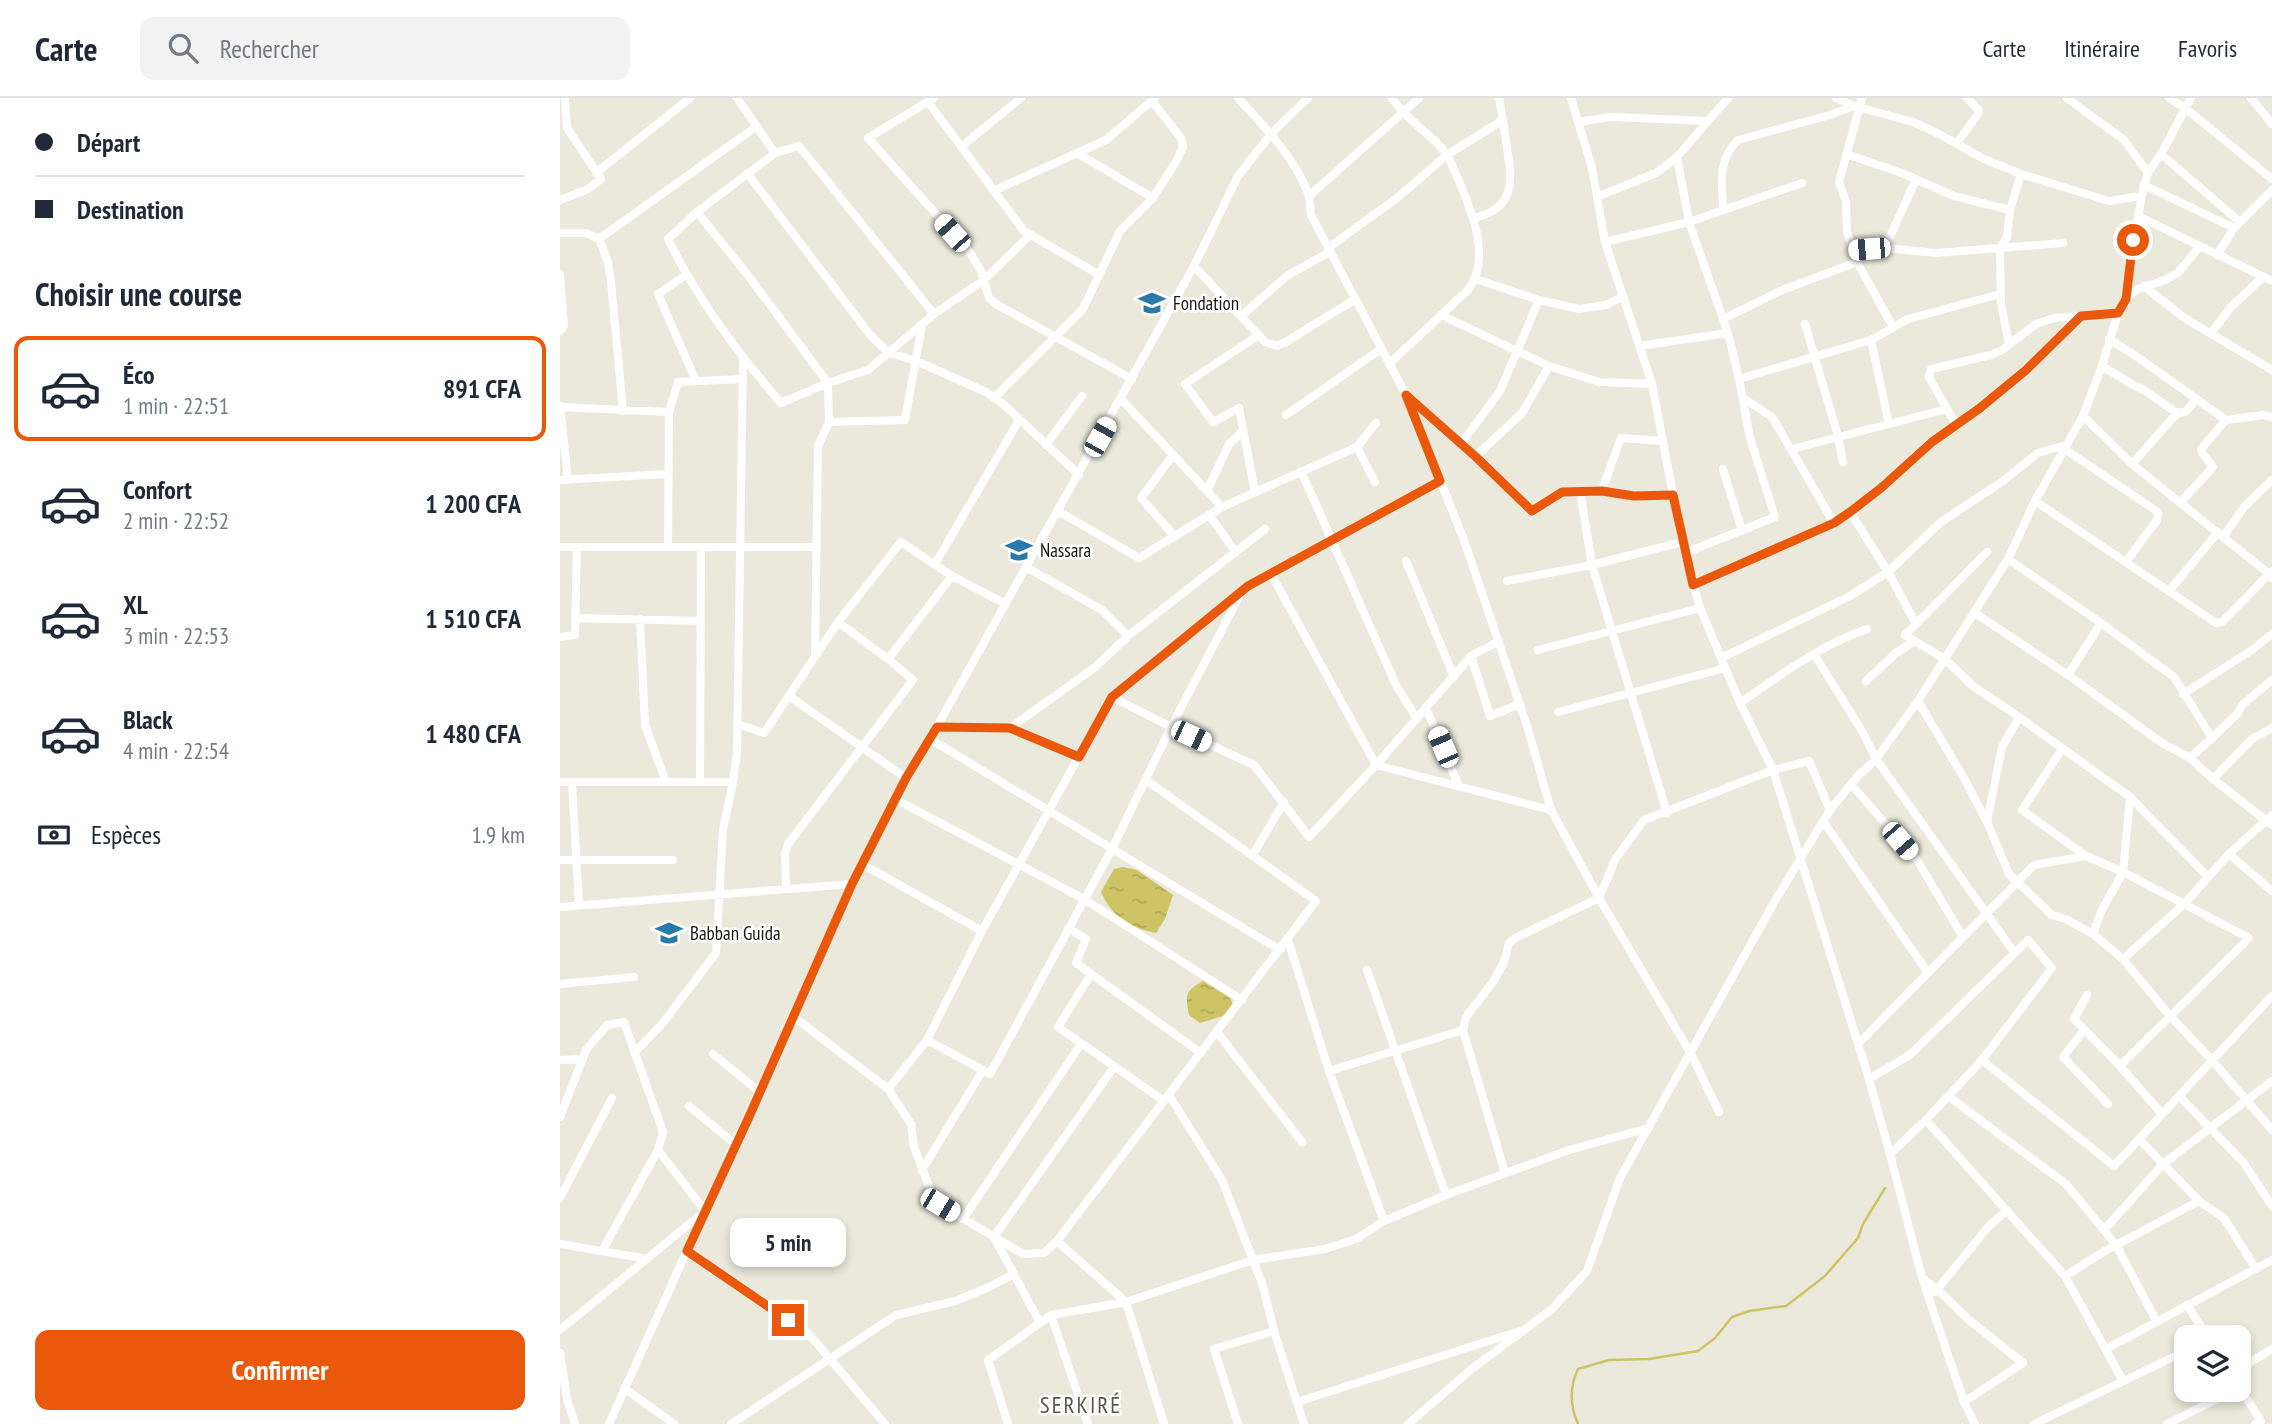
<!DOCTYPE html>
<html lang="fr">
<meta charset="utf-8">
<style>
body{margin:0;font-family:"PT Sans Narrow",sans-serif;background:#f2f2f3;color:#1f2937;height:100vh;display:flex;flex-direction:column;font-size:26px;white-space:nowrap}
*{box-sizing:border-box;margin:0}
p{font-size:23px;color:#747a83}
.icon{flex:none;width:38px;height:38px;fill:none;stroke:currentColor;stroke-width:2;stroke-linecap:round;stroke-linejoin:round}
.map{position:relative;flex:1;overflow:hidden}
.drawer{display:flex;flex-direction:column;background:#fff;width:560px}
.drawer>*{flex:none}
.banner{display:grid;align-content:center;height:154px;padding:0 35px;background:#fff}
.buttons{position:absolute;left:1614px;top:1227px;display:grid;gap:14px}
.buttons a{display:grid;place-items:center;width:77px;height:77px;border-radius:14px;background:#fff;box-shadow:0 4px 10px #0003;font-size:35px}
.end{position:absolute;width:32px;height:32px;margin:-16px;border:9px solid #ea580c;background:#fff;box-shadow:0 0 0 4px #fff}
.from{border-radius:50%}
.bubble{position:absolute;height:49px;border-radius:14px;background:#fff;box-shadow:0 4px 10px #0003;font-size:23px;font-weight:600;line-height:49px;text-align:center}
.car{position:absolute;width:21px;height:42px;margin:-21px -10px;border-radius:9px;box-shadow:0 0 5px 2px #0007;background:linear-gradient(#fff 24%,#345 0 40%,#fff 0 76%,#345 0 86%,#fff 0)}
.banner b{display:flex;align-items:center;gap:24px;height:66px;font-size:26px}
.banner b+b{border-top:2px solid #e0e1e3}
.banner i{width:18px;height:18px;background:#1f2937}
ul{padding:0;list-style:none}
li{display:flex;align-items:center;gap:21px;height:105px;margin:0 14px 10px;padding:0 21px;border:4px solid transparent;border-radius:14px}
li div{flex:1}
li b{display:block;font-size:26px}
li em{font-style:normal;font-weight:600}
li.active{border-color:#ea580c}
li>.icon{width:63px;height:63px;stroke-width:1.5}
h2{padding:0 35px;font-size:32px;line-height:84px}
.pay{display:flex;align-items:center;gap:18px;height:77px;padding:0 35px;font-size:26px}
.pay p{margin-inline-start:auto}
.cta{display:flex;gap:14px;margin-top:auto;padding:14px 35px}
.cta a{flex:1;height:80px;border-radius:14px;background:#ea580c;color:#fff;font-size:28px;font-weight:600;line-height:80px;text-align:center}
header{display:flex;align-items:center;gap:42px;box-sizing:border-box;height:98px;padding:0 35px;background:#fff;border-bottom:2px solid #e0e1e3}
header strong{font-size:33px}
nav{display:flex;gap:38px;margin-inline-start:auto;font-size:24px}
.search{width:490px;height:63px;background:#f2f2f3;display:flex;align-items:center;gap:18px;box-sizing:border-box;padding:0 24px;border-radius:14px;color:#747a83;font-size:26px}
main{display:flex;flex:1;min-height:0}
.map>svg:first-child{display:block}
.water{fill:url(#water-ripples)}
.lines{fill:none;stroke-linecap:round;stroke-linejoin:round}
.stream{stroke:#cec466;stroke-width:2.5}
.street{stroke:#fff;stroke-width:8}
.route{stroke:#ea580c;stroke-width:9}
.labels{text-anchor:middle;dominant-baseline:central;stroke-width:5;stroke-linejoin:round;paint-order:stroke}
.poi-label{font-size:19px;fill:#151510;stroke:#fff;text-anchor:start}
.quarter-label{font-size:23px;letter-spacing:2px;fill:#59584c;stroke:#fff}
</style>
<header>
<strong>Carte</strong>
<div class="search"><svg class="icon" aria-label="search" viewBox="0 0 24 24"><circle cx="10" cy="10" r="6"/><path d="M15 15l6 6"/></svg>Rechercher</div>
<nav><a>Carte</a><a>Itinéraire</a><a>Favoris</a></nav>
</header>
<main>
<section class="drawer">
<div class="banner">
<b><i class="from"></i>Départ</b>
<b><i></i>Destination</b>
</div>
<h2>Choisir une course</h2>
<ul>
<li class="active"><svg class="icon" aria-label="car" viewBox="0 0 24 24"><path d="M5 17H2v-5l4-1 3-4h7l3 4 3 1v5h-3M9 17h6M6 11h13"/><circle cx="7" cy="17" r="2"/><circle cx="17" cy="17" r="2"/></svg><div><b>Éco</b><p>1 min · 22:51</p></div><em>891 CFA</em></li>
<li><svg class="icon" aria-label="car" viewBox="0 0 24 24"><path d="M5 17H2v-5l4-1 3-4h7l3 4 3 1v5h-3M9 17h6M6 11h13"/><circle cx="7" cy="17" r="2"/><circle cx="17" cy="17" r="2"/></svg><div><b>Confort</b><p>2 min · 22:52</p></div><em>1 200 CFA</em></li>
<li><svg class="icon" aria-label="car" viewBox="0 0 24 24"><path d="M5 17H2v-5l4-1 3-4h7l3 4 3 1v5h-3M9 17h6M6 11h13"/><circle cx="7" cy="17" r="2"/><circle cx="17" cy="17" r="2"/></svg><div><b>XL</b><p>3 min · 22:53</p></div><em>1 510 CFA</em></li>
<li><svg class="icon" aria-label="car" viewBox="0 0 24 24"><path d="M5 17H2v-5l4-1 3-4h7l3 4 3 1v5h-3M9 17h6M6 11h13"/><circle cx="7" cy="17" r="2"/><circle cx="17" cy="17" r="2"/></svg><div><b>Black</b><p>4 min · 22:54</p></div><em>1 480 CFA</em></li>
</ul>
<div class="pay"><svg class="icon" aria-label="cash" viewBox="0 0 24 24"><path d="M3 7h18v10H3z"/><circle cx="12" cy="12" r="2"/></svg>Espèces<p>1.9 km</p></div>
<div class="cta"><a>Confirmer</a></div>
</section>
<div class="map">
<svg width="1712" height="1326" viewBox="0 0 1712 1326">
<defs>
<pattern id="water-ripples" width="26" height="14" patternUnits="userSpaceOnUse" patternTransform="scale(1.75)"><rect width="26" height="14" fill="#cec466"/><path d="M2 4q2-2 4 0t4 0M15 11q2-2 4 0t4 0" fill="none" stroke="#b0a857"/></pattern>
</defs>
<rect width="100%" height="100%" fill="#eae9db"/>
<!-- water -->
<path class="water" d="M563,769L577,772L613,797L605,821L596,835C571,830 552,819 541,794L554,771Z
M643,883L670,900L673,907L666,917L640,925L629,917C625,897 625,893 643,883Z"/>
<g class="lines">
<!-- stream -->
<path class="stream" d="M1018,1326C1010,1308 1009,1290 1018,1271L1049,1262L1089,1261L1138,1253L1155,1240L1172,1219L1189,1213L1226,1208L1265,1178L1298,1140L1303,1126L1325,1090"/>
<!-- street -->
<path class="street" d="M177,0L215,55
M374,0L308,40L409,153L421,173L429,200L436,206L572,281
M678,0C704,28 734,59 748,95C750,102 750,110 751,117L846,297L904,442L968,631L991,712L1039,800L1131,956L1159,1014
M1011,0L1032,70L1045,144L1092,286L1122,444L1140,510L1180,605L1213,672L1309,981L1330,1056L1362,1180L1404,1304L1415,1326
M1276,0L1294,8L1353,24L1375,34L1424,61L1461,76L1549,103L1581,98
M1302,0L1279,84L1286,104L1287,134L1297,164L1333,229
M1507,0L1564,42L1588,75
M1609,0L1625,10L1712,81
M1691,0L1712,26
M368,4L464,133L538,176
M1018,24L1051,19L1148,23
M1397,45L1418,16L1419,12L1407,0
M401,49L461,0
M517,55L593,100
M1286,56L1339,74L1394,98L1450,112
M1601,56L1680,124
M1117,59L1129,124L1168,235L1179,281L1190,340L1215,419L1125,455
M36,75L130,0
M187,75L311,238L329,255L354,262L426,294L442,305L519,377
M1584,87L1674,130
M433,93L546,42L595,0
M749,98L859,0
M1037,99L1096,75L1117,59L1168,0
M0,102L28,91L41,81L7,30L5,0
M1163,112C1162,84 1157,63 1178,42L1270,17L1294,8
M137,114L190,180L268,285L269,324L345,322L362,227
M1578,118L1712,183
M914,120C958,110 952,80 946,44C944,30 942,15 939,0
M0,135H26L39,141L48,164L51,184L63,313
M39,141L197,28
M1045,144L1129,124L1242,85
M768,150L837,100L887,57L943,22
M1325,150L1356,81
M1294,152L1325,150L1376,155L1503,145
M1657,157L1674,130L1712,92
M634,168L705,244L717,248L724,245L794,202
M0,176L4,228L0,233
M126,177L98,196L136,283
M916,181L979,202L1019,211L1046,207L1062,199
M1584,188L1623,219L1712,272
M1565,201L1578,191L1605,182L1618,175L1639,149
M374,216L239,48L215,55L137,114L108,141C138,202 177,254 221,305L268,285L308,272L374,216L424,182L470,137
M881,217L989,268L1039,284L1092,286
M681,218L728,177L770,154
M1163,221L1220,193L1297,164
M1245,226L1278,338L1283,364
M1651,235L1671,209L1703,179
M1549,241L1576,258L1666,322L1703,317L1712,319
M1311,242L1329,326
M1449,246L1441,206L1440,150L1447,139L1450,112L1461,76
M1079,248L1168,235
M829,266L909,191C931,160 912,114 899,83C894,73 891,62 885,54C869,34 846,22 832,0
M1542,268L1573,287L1584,292L1617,315L1625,314L1637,301
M1179,281L1311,242L1348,221L1440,196
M848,299L916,358L972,413L1002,394L1042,392L1074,398L1113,397
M434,300L523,211L560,133L593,100L617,62L623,49L621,40L592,3
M1183,300L1212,319L1274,425
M561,301L662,409
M0,308L8,382
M1,309L109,314
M726,317L821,251
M1523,318L1572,366L1709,476L1712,480
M1396,327L1369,279L1371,271L1431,257L1442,252L1476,226L1494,220L1558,215
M901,346L940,293L979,202
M486,347L522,298
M797,349L815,384
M1503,350L1598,414L1597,422L1566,464
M1232,351L1387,311
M613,357L581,400L615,439
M916,358L962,315L989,268
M1572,366L1617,315
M1163,371L1182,433
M741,373L836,587L857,621
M0,382L107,376
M1042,392L1061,340L1103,343
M647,393L669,346L683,333
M1020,393L1032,467L1107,715
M695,394L679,310L653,324L625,286L699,237
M1475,403L1656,525L1662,524L1712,473
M1620,405L1653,369L1642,355L1641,351L1666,322
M498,413L579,460L662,409L797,349L816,325
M1290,414L1328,474L1356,526
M650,418L675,453
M1664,438L1684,409L1712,382
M0,449H256
M108,449L109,314L118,284L183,281
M1427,454L1345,537L1386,562L1413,588L1459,619L1570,699L1648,779
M1448,461L1541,525L1614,579L1652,640L1630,660
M846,463L894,579
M375,466L459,322
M466,469L542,512L568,538
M711,476L816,667L991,712
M947,483L1032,467L1122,444
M1133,487L1274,425C1309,402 1338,373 1369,346C1386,332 1405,322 1422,309C1457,281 1488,249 1521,218
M1609,493L1658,434
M1415,515L1508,577L1602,645L1630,660L1653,681L1712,727
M16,520L141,523
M80,521L85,627L106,684
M278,524L328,561L392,478
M0,539L15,537L17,449
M978,552L1140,510
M1254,556L1302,633L1316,661L1454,854
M255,557L258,348L269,324
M911,558L930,618L960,606
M1161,560L1290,498L1328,474L1381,424L1443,383L1478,355L1506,347
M1508,577L1541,525
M1306,583L1336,555L1355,543
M1623,596L1692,552L1712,536
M229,598L346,680
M552,599L611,629L694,667L749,739L816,667L911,558L939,543
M1358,603L1404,680L1427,724L1449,776L1492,817L1506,821L1533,836L1563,861L1609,917L1652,962L1712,1032
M1180,605C1221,577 1260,547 1307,531
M866,610L899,688
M998,614L1165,570
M177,626L204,635L278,524L341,444L392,478L446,506
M377,629L450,630L519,659
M450,630L534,570L568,538L705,431
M1652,640L1677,616L1682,607L1712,582
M370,641L720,852
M1502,651L1462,712L1526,758L1563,774L1689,840L1560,968
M1653,681L1692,641L1712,630
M0,684H173
M12,684L19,807
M140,684L141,449
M1291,686L1357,762L1403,839
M335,701L524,801L682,902
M1263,723L1368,875
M1427,724L1442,649L1459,619
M1669,756L1712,793
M692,758L724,704
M0,762H113
M302,766L422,833
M226,791L225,755L228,746L353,582L328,561
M0,809L292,786
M508,830L526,841L516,865L641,955
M1533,836L1541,814L1563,774L1570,699
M728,842L769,973L824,1123
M1563,861L1624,806L1669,756L1712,717
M807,872L886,1097
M531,876L498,929L604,1003
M0,886L74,879
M1527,897L1514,921L1560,968L1602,1016
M234,919L328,991L351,1026L354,1049L370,1091L369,1100L463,1156L484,1155L497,1143L756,803L586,682
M1524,932L1503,959L1548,1006
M657,934L742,1044
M367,942L430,976L552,751L611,629L679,499
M1298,946L1474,767L1526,758
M74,955L102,926L156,855L163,732L173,684L177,655L183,261
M153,956L200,994
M0,962L23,961
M1422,962L1554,1068L1712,898
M769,973L903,932
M1309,981L1351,956L1468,842L1492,870L1422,962L1366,1022L1330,1056
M328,991L367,942L422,833L552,599L688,488L880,383
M609,997L662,1082L703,1188L714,1233L744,1326
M1388,998L1506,1086L1556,1147L1597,1224
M1619,998L1683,1064L1712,1108
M129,1008L176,1047
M0,1019L26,952L47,927L64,924L103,1034L98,1052L145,1113L0,1232
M1366,1022L1505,1178L1563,1283
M1579,1041L1639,1103L1664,1120L1696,1171
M362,1072L423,972
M945,1075L903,932L906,919L933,884L944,864L949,845L955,840L1039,800L1056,760L1084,722L1213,672L1249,663L1270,712
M0,1100L52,1000
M403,1121L521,946
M1544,1132L1603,1066L1712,983
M497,1143L566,1204L604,1326
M0,1146L87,1161
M42,1153L98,1052
M127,1153L248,1235L325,1326
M1505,1178L1545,1153L1639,1103
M1362,1180L1377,1191L1409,1222L1463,1265L1404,1304
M1375,1194L1428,1129L1447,1112
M1627,1207L1648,1239
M491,1217L528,1326
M480,1225L434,1139L554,969
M1546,1251L1712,1162
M0,1255L7,1301L15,1326
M1678,1272L1712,1251
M1678,1287L1701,1323L1695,1326
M64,1290L114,1326
M737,1304L960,1233
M49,1326L292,786L346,680L370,641L634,168L678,78L711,36L748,0
M171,1326L336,1217L395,1203L427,1190L454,1176
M448,1326L428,1262L491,1217L566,1204L693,1162L765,1151L796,1141L824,1123L886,1097L1009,1052L1089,1030
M678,1326L654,1251L714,1233
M848,1326L913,1270L992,1211L1027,1173L1060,1080L1216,801L1270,712L1296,680L1316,661L1358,603L1448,461L1475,403L1523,318L1542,268L1558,215L1565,201L1569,166L1584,87L1588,75L1601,56L1631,0
M1474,1326L1626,1253
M1607,1326L1675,1292"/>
</g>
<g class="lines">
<!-- route -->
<path class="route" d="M228,1222L127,1153L188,1021L292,786L346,680L377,629L450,630L519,659L552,599L688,488L880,383L846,297L916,359L972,413L1002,394L1042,393L1074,398L1113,397L1133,487L1274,425L1290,414L1321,390L1372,344L1420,310L1466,272L1521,218L1558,215L1566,201L1573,142"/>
</g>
<!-- icons -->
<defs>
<symbol id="school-bare" viewBox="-9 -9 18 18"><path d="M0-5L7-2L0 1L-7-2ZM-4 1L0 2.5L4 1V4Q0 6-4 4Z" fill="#2a79ab" stroke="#fff" stroke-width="2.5" paint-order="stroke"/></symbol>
</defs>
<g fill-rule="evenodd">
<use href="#school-bare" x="573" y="186" width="38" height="38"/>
<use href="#school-bare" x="440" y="433" width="38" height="38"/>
<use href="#school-bare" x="90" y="816" width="38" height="38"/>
</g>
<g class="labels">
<!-- poi labels -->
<g class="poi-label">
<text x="613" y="205">Fondation</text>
<text x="480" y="452">Nassara</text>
<text x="130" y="835">Babban Guida</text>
</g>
<!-- quarter labels -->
<g class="quarter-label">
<text x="521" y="1306">SERKIRÉ</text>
</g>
</g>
</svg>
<div class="buttons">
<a><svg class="icon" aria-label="layers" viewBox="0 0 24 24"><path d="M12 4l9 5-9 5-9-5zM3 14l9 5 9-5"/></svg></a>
</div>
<i class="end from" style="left:1573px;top:142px"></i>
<i class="end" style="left:228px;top:1222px"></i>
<div class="bubble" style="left:170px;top:1120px;width:116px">5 min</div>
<i class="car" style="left:392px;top:135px;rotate:318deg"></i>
<i class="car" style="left:1309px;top:151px;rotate:265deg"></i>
<i class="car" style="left:540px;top:339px;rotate:29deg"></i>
<i class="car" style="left:631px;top:638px;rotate:115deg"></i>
<i class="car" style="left:883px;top:649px;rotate:337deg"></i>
<i class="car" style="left:1340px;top:743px;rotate:139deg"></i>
<i class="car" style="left:380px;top:1107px;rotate:121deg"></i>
</div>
</main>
